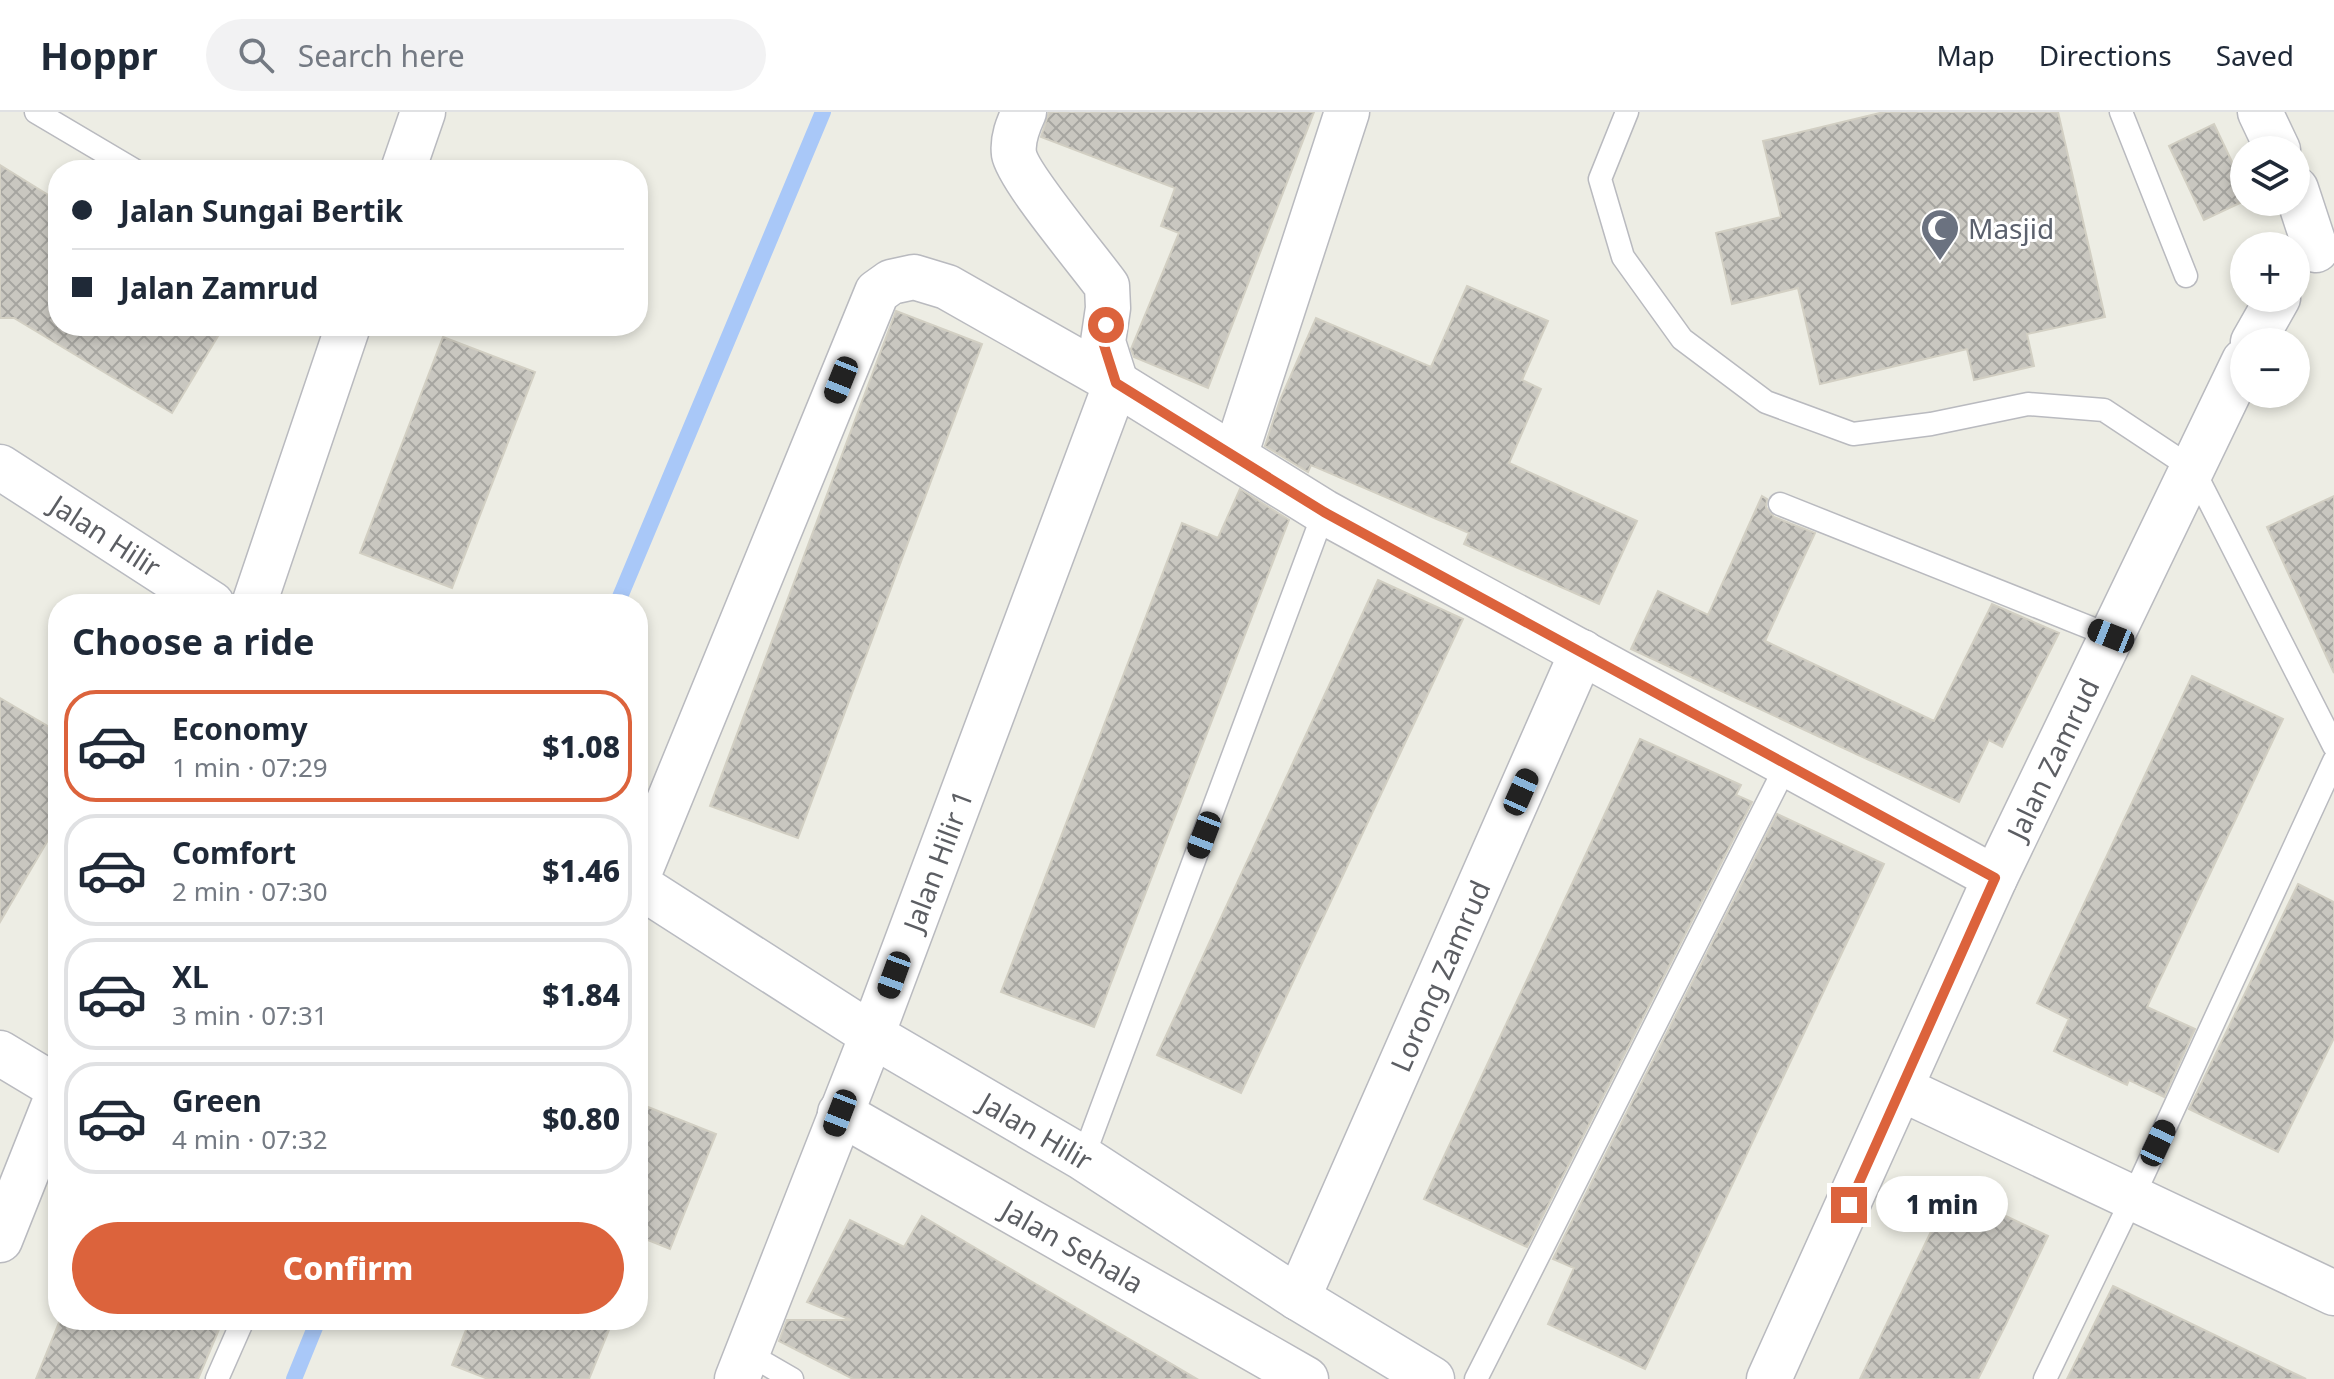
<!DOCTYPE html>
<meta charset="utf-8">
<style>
body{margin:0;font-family:"Noto Sans",sans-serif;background:#f2f2f3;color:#1f2937;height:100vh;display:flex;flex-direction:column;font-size:30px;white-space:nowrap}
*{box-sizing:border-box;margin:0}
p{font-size:26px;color:#747a83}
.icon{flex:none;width:44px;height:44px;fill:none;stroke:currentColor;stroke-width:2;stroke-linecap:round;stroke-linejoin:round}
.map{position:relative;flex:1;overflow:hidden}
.details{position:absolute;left:48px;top:482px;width:600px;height:736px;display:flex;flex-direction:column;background:#fff;border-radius:32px;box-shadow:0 4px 12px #0003}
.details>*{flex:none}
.top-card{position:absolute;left:48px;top:48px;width:600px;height:176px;border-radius:32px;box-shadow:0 4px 12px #0003;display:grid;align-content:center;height:176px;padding:0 24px;background:#fff}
.fabs{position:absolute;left:2230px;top:24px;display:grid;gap:16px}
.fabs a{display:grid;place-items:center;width:80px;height:80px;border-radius:50%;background:#fff;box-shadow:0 4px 12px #0003;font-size:40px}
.end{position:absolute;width:36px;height:36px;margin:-18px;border:10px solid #dc633c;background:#fff;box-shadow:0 0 0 4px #fff}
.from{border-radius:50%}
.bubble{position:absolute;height:56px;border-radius:28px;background:#fff;box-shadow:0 4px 12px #0003;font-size:26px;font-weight:800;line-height:56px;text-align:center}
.car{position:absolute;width:24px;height:48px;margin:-24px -12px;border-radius:10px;box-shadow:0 0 6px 2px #0007;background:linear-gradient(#222 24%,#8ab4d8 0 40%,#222 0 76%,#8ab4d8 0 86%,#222 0)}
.top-card b{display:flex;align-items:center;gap:28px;height:76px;font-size:30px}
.top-card b+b{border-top:2px solid #e0e1e3}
.top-card i{width:20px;height:20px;background:#1f2937}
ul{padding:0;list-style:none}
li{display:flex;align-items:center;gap:24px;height:112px;margin:0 16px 12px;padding:0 8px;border:4px solid #e0e1e3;border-radius:32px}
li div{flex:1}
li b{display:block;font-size:30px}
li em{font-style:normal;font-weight:800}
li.selected{border-color:#dc633c}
li>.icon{width:72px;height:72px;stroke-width:1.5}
h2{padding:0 24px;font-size:36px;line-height:96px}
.action{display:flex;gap:16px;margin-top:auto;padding:16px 24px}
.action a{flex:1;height:92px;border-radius:48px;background:#dc633c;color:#fff;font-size:32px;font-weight:800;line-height:92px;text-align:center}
header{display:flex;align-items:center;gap:48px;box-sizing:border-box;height:112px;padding:0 40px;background:#fff;border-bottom:2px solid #e0e1e3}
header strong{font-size:38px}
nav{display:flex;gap:44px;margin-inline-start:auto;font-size:28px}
.search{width:560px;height:72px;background:#f2f2f3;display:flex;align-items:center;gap:20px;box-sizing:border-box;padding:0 28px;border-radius:44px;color:#747a83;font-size:30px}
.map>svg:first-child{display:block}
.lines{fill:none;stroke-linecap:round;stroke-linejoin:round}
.stream{stroke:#a9c8f8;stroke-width:16}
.building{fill:url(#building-cross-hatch);stroke:#d2cfc3;stroke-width:2}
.lane-casing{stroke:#b9babf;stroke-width:25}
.street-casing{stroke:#b9babf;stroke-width:47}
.secondary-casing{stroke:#b9bbc1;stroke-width:47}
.lane{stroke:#fff;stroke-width:22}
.street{stroke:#fff;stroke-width:44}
.secondary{stroke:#fff;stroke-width:44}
.route{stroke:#dc633c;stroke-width:10}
.labels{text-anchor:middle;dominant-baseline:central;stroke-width:6;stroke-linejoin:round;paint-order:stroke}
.worship-label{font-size:28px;fill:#5b616d;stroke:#fff;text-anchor:start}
.street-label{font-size:28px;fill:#5c5e63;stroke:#fff}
</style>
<header>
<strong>Hoppr</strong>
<div class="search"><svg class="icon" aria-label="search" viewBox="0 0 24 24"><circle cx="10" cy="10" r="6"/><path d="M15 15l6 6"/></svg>Search here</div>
<nav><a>Map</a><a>Directions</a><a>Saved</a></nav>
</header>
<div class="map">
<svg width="2334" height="1267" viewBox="0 0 2334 1267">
<defs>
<pattern id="building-cross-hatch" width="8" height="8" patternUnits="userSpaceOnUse" patternTransform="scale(2)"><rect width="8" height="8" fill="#c9c7c0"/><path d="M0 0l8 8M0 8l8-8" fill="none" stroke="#a6a5a0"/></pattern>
</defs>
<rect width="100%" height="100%" fill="#edede4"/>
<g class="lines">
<!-- stream -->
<path class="stream" d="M617,492L823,0
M294,1267L318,1208"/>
</g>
<!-- building -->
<path class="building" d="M1049,0H1314L1208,276L1134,245L1131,237L1179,121L1161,114L1175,76L1041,25Z
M1884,0H2058L2105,205L2027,222L2034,254L1974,268L1967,237L1820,272L1798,176L1732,192L1716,121L1781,105L1763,29Z
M2214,12L2244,75V89L2204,108L2169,34Z
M0,53L58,89V214H224L172,301L14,206H0Z
M1467,174L1548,209L1522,268L1541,277L1509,351L1637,409L1599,492L1464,432L1469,421L1311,353L1308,360L1265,334L1280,288L1316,206L1431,255Z
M896,199L982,232L798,726L710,694Z
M443,225L535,260L452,476L360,441Z
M1240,377L1289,408L1094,915L1001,880L1182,411L1218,426Z
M1762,384L1767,387L1766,395L1774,405L1815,421L1765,529L1934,609L1992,492L2059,521L2002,635L1989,628L1959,690L1631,537L1658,479L1708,503Z
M2334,384V561L2267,415Z
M1378,468L1463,507L1241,981L1157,943Z
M2192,564L2283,607L2147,895L2195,917L2164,985L2129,968L2127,973L2054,939L2069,907L2037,891Z
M0,586L58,620V711L0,810Z
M1640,627L1741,673L1736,683L1752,690L1527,1135L1424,1087Z
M1777,702L1884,752L1645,1257L1548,1212L1574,1156L1553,1147Z
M2298,772L2334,790V926L2278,1040L2189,997Z
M638,991L716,1022L670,1137L638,1124Z
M1951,1078L2048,1124L2005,1214L1978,1267H1860Z
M922,1104L1024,1165L1197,1267H853L779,1229L787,1208H851L807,1190L850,1108L904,1135Z
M2113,1174L2306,1267H2067Z
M60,1208H223L198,1267H36Z
M470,1208H613L589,1267H488L452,1253Z"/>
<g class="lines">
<defs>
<path id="lane" d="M36,0L134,58
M1627,0L1600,67L1623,145L1682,227L1766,290L1853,322L1931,312L2028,292L2104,298L2193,357L2334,634
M2121,0L2186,164
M1780,392L2111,524
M1083,1046L1324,400
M747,1241L792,1267
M217,1267L243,1208
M1476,1267L1787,652
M2045,1267L2133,1085L2334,649"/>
<g id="street">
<path d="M1024,0C1018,13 1012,27 1014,42C1018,65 1089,149 1107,174L1108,196L1103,230L1116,271"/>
<path d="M2260,0L2278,38"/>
<path d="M403,58L423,0"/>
<path d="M2296,77L2316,138"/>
<path d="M2253,230L2278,186"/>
<path d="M1235,344L1347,0"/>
<path d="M254,492L348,214"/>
<path d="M638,764L877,180L891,170L914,165L947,175L1116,271L1324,400L1995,766"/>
<path d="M0,941L58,976"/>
<path d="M1902,977L2334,1181"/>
<path id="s1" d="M840,1001L1306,1267"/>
<path d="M0,1128L58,982"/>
<path id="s2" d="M1298,1186L1582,540"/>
<path id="s3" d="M737,1267L872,923L1116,271"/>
<path id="s4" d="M1769,1267L1995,766L2244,249"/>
</g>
<g id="secondary">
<path id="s5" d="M0,355L212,492"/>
<path id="s6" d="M638,773L872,923L1083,1046L1298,1186L1432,1267"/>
</g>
</defs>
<!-- lane casing -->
<use href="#lane" class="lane-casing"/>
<!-- street casing -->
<use href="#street" class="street-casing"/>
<!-- secondary casing -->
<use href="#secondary" class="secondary-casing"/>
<!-- lane -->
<use href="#lane" class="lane"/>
<!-- street -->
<use href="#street" class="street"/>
<!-- secondary -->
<use href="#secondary" class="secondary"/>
</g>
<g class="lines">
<!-- route -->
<path class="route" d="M1106,213L1103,230L1116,271L1324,400L1995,766L1849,1093"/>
</g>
<!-- icons -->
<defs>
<symbol id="mosque-pin" viewBox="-11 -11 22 30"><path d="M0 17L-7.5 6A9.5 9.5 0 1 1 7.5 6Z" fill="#6b7280" stroke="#fff"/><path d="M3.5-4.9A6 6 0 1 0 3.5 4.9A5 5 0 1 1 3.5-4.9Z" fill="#fff"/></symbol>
</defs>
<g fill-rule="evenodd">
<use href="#mosque-pin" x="1918" y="94" width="44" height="60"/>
</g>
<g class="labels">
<!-- worship labels -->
<g class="worship-label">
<text x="1968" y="116">Masjid</text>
</g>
<!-- street labels -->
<g class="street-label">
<text stroke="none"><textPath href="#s5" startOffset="126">Jalan Hilir</textPath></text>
<text stroke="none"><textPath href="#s4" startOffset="682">Jalan Zamrud</textPath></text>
<text stroke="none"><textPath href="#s3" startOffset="556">Jalan Hilir 1</textPath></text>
<text stroke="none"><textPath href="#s2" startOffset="352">Lorong Zamrud</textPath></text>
<text stroke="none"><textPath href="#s6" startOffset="468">Jalan Hilir</textPath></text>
<text stroke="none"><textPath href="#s1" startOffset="268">Jalan Sehala</textPath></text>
</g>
</g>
</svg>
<div class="fabs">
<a><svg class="icon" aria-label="layers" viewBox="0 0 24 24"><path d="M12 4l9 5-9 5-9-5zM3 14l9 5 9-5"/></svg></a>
<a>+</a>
<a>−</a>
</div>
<i class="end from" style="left:1106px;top:213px"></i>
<i class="end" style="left:1849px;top:1093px"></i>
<div class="bubble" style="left:1876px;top:1064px;width:132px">1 min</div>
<i class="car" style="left:841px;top:268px;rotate:202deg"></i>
<i class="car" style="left:2111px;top:524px;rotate:292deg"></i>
<i class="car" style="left:1521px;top:680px;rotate:24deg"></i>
<i class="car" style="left:1204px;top:723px;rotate:201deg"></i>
<i class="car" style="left:894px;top:863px;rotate:200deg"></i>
<i class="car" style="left:840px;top:1001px;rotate:201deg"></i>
<i class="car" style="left:2158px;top:1031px;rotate:25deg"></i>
<div class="top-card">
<b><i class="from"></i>Jalan Sungai Bertik</b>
<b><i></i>Jalan Zamrud</b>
</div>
<section class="details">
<h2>Choose a ride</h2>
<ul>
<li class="selected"><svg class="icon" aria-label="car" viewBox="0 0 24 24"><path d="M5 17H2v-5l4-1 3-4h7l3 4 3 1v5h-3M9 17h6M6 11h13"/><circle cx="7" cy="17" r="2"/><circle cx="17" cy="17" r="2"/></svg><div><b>Economy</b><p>1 min · 07:29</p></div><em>$1.08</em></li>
<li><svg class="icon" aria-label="car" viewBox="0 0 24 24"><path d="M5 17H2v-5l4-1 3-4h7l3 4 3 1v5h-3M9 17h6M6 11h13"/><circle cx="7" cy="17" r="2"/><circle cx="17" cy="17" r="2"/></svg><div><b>Comfort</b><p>2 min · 07:30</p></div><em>$1.46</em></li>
<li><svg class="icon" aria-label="car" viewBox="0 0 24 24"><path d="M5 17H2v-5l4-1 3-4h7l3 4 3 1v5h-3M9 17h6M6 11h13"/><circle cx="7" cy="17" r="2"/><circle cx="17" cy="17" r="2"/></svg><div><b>XL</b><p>3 min · 07:31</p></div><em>$1.84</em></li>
<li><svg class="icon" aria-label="car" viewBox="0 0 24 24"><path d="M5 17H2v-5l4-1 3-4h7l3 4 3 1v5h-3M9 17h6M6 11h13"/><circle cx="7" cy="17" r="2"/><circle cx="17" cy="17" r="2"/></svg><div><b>Green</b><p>4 min · 07:32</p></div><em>$0.80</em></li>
</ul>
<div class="action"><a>Confirm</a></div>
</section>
</div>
